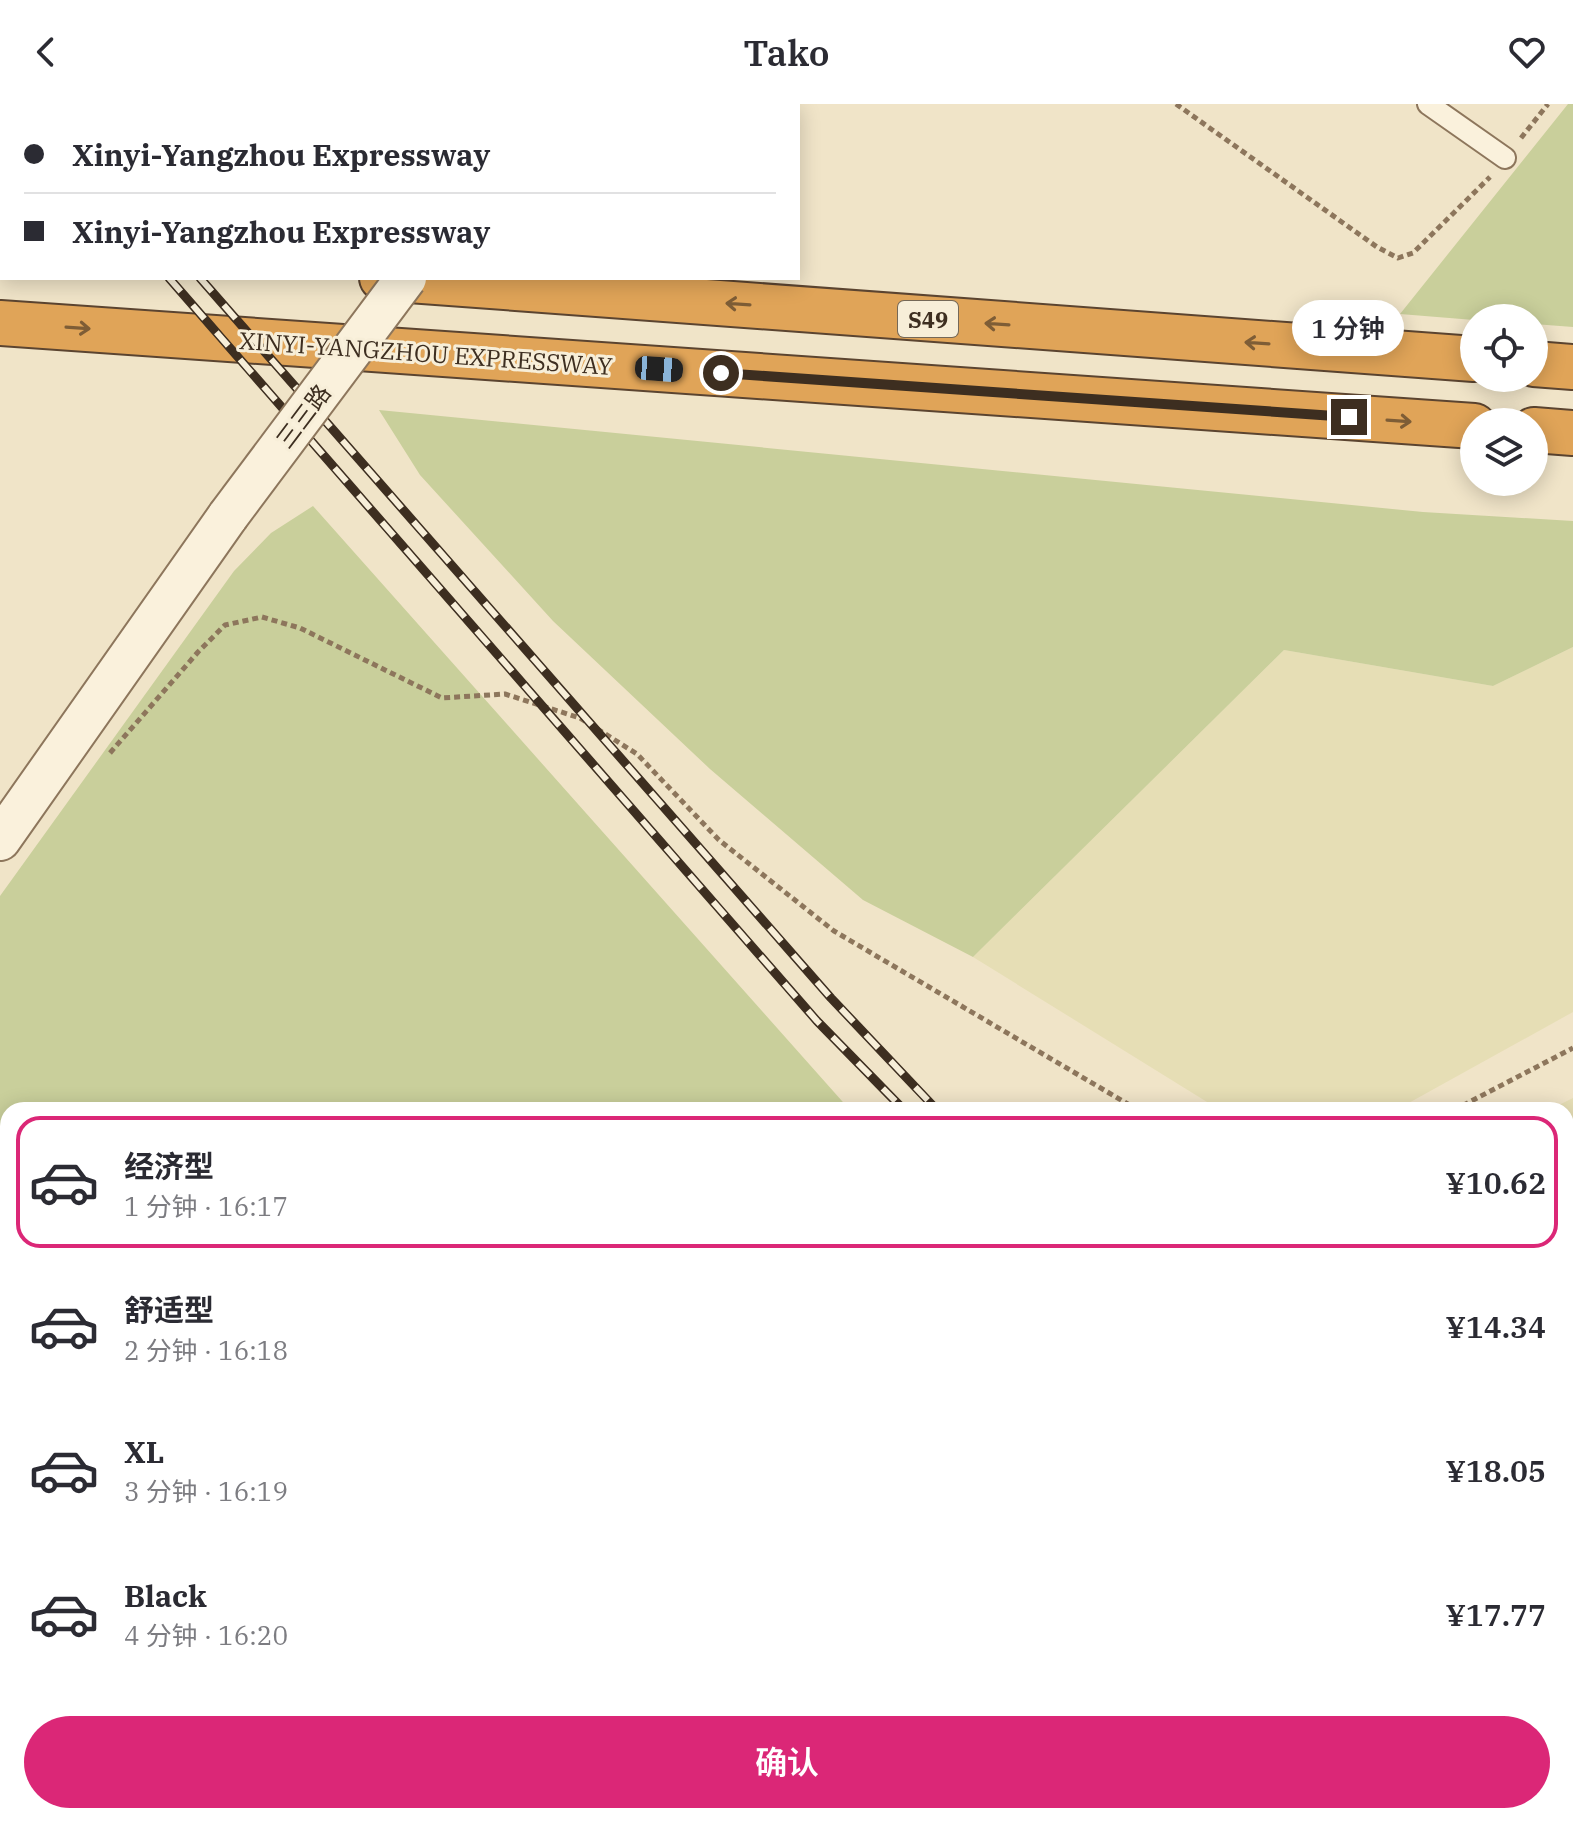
<!DOCTYPE html>
<html lang="zh">
<meta charset="utf-8">
<style>
body{margin:0;font-family:"IBM Plex Serif","Noto Sans SC",serif;background:#f7f7f7;color:#2b2b33;height:100vh;display:flex;flex-direction:column;font-size:30px;white-space:nowrap}
*{box-sizing:border-box;margin:0}
p{font-size:26px;color:#7c7c81}
.icon{flex:none;width:44px;height:44px;fill:none;stroke:currentColor;stroke-width:2;stroke-linecap:round;stroke-linejoin:round}
.map{position:relative;flex:1;overflow:hidden}
.panel{position:absolute;left:0px;top:998px;width:1574px;height:722px;display:flex;flex-direction:column;background:#fff;border-radius:24px 24px 0 0;box-shadow:0 4px 20px #0003}
.panel>*{flex:none}
.hud{position:absolute;left:0px;top:0px;width:800px;height:176px;box-shadow:0 4px 20px #0003;display:grid;align-content:center;height:176px;padding:0 24px;background:#fff}
.controls{position:absolute;left:1460px;top:200px;display:grid;gap:16px}
.controls a{display:grid;place-items:center;width:88px;height:88px;border-radius:50%;background:#fff;box-shadow:0 4px 20px #0003;font-size:40px}
.end{position:absolute;width:36px;height:36px;margin:-18px;border:10px solid #3d2e20;background:#fff;box-shadow:0 0 0 4px #fff}
.from{border-radius:50%}
.bubble{position:absolute;height:56px;border-radius:28px;background:#fff;box-shadow:0 4px 20px #0003;font-size:26px;font-weight:600;line-height:56px;text-align:center}
.car{position:absolute;width:24px;height:48px;margin:-24px -12px;border-radius:10px;box-shadow:0 0 6px 2px #0007;background:linear-gradient(#222 24%,#8ab4d8 0 40%,#222 0 76%,#8ab4d8 0 86%,#222 0)}
.hud b{display:flex;align-items:center;gap:28px;height:76px;font-size:30px}
.hud b+b{border-top:2px solid #e1e1e2}
.hud i{width:20px;height:20px;background:#2b2b33}
ul{padding:14px 0 0;list-style:none}
li{display:flex;align-items:center;gap:24px;height:132px;margin:0 16px 12px;padding:0 8px;border:4px solid transparent;border-radius:24px}
li div{flex:1}
li b{display:block;font-size:30px}
li em{font-style:normal;font-weight:600}
li.on{border-color:#db2777}
li>.icon{width:72px;height:72px;stroke-width:1.5}
.cta{display:flex;gap:16px;margin-top:auto;padding:16px 24px}
.cta a{flex:1;height:92px;border-radius:48px;background:#db2777;color:#fff;font-size:32px;font-weight:600;line-height:92px;text-align:center}
header{display:flex;justify-content:space-between;align-items:center;height:104px;padding:0 24px;background:#fff;font-size:36px;font-weight:600}
.map>svg:first-child{display:block}
.farmland{fill:#e6deb5}
.green{fill:#c9cf9b}
.building{fill:#cf9f7d}
.lines{fill:none;stroke-linecap:round;stroke-linejoin:round}
.service-casing{stroke:#8d765c;stroke-width:24}
.minor-casing{stroke:#8d765c;stroke-width:44}
.tertiary-casing{stroke:#8d765c;stroke-width:48}
.motorway-casing{stroke:#5b4430;stroke-width:48}
.path{stroke:#8d765c;stroke-width:5;stroke-dasharray:6 4;stroke-linecap:butt}
.service{stroke:#faf1dc;stroke-width:20}
.minor{stroke:#faf1dc;stroke-width:40}
.tertiary{stroke:#faf1dc;stroke-width:44}
.motorway{stroke:#e0a458;stroke-width:44}
.rail-casing{stroke:#3d2e20;stroke-width:9}
.rail{stroke:#f7eed8;stroke-width:6;stroke-dasharray:18;stroke-linecap:butt}
.minor-bridge-casing{stroke:#8d765c;stroke-width:44;stroke-linecap:butt}
.minor-bridge{stroke:#faf1dc;stroke-width:40}
.oneway{stroke:#7e5d36}
.route{stroke:#3d2e20;stroke-width:10}
.labels{text-anchor:middle;dominant-baseline:central;stroke-width:6;stroke-linejoin:round;paint-order:stroke}
.shield{fill:#f7eed8;stroke:#756857;stroke-width:2}
.shield-label{font-size:22px;font-weight:bold;fill:#3d2e20}
.street-label{font-size:24px;fill:#3d2e20;stroke:#f7eed8}
</style>
<header><svg class="icon" aria-label="back" viewBox="0 0 24 24"><path d="M15 5l-7 7 7 7"/></svg>Tako<svg class="icon" aria-label="heart" viewBox="0 0 24 24"><path d="M12 20l-8-8c-3-5 5-10 8-4 3-6 11-1 8 4z"/></svg></header>
<div class="map">
<svg width="1573" height="1719" viewBox="0 0 1573 1719">
<rect width="100%" height="100%" fill="#f0e4c8"/>
<!-- farmland -->
<path class="farmland" d="M121,0H441L122,2Z
M1573,543V908L1396,1006H1220L973,853L1284,546L1493,582Z
M1573,994V1583L1566,1576V1006H1549Z
M1244,1712H1528L1535,1719H1249Z"/>
<!-- green -->
<path class="green" d="M1568,0H1573V223L1534,220V214L1474,216L1400,210Z
M379,306L1423,408L1573,417V543L1493,582L1284,546L973,853L863,796L710,665L553,517L420,371Z
M313,402L850,1006H8V1058L0,1056V792L234,467L271,429Z"/>
<!-- building -->
<path class="building" d="M6,1154H8V1194L0,1192Z
M0,1246L8,1247V1325L0,1324Z
M0,1405L8,1406V1479L0,1478Z
M0,1529H8V1604H0Z
M471,1712H516L527,1719H466Z
M612,1712H722L717,1719H621Z
M861,1712H966L973,1719H868Z
M1047,1712H1124L1117,1719H1054Z"/>
<g class="lines">
<defs>
<path id="service" d="M1428,0L1505,54
M0,1222L8,1223
M0,1363L8,1364
M0,1505L8,1506
M562,1712L572,1719
M805,1712L813,1719
M1006,1712L1012,1719"/>
<path id="minor" d="M537,2L538,0
M0,736L228,412
M0,1080L8,1081
M1191,1712L1197,1719"/>
<path id="tertiary" d="M0,1711L51,1719"/>
<path id="motorway" d="M0,146H2
M382,174L1474,255
M0,219L1474,322
M1534,260L1573,263
M1534,326L1573,329"/>
</defs>
<!-- service casing -->
<use href="#service" class="service-casing"/>
<!-- minor casing -->
<use href="#minor" class="minor-casing"/>
<!-- tertiary casing -->
<use href="#tertiary" class="tertiary-casing"/>
<!-- motorway casing -->
<use href="#motorway" class="motorway-casing"/>
<!-- path -->
<path class="path" d="M198,0L207,2
M1176,0L1377,143L1398,154L1413,149L1490,73
M649,2L650,0
M1521,34L1548,0
M110,649L198,548L225,521L262,513L300,524L442,594L505,590L580,614L637,650L719,736L834,827L1138,1006
M1454,1006L1573,944
M1566,1637L1573,1645"/>
<!-- service -->
<use href="#service" class="service"/>
<!-- minor -->
<use href="#minor" class="minor"/>
<!-- tertiary -->
<use href="#tertiary" class="tertiary"/>
<!-- motorway -->
<use href="#motorway" class="motorway"/>
<defs>
<path id="rail" d="M24,0L25,2
M54,0L56,2
M169,174L817,917L904,1006
M200,174L831,894L937,1006
M1566,1658L1573,1665
M1566,1686L1573,1694"/>
</defs>
<!-- rail casing -->
<use href="#rail" class="rail-casing"/>
<!-- rail -->
<use href="#rail" class="rail"/>
<defs>
<path id="minor-bridge" d="M228,412L406,174"/>
</defs>
<!-- minor-bridge casing -->
<use href="#minor-bridge" class="minor-bridge-casing"/>
<!-- minor-bridge -->
<use href="#minor-bridge" class="minor-bridge"/>
</g>
<!-- one-way arrows -->
<defs><path id="oneway-shaft" d="M-6 0H5M1.5-3L5.5 0L1.5 3" fill="none" stroke-width="1.6" stroke-linecap="round" stroke-linejoin="round" transform="scale(2)"/></defs>
<g class="oneway">
<use href="#oneway-shaft" transform="translate(738 200) rotate(-176)"/>
<use href="#oneway-shaft" transform="translate(997 220) rotate(-176)"/>
<use href="#oneway-shaft" transform="translate(78 224) rotate(4)"/>
<use href="#oneway-shaft" transform="translate(1257 239) rotate(-176)"/>
<use href="#oneway-shaft" transform="translate(1399 317) rotate(4)"/>
</g>
<g class="lines">
<!-- route -->
<path class="route" d="M721,269L1349,313"/>
</g>
<g class="labels">
<!-- shield labels -->
<rect class="shield" x="898" y="197" width="60" height="36" rx="6"/>
<g class="shield-label">
<text x="928" y="215">S49</text>
</g>
<!-- street labels -->
<g class="street-label">
<text transform="translate(426 249) rotate(4)">XINYI-YANGZHOU EXPRESSWAY</text>
<text transform="translate(303 312) rotate(-53)">三三路</text>
</g>
</g>
</svg>
<div class="controls">
<a><svg class="icon" aria-label="locate" viewBox="0 0 24 24"><circle cx="12" cy="12" r="6"/><path d="M12 2v4M12 18v4M2 12h4M18 12h4"/></svg></a>
<a><svg class="icon" aria-label="layers" viewBox="0 0 24 24"><path d="M12 4l9 5-9 5-9-5zM3 14l9 5 9-5"/></svg></a>
</div>
<i class="end from" style="left:721px;top:269px"></i>
<i class="end" style="left:1349px;top:313px"></i>
<div class="bubble" style="left:1292px;top:196px;width:112px">1 分钟</div>
<i class="car" style="left:659px;top:265px;rotate:94deg"></i>
<div class="hud">
<b><i class="from"></i>Xinyi-Yangzhou Expressway</b>
<b><i></i>Xinyi-Yangzhou Expressway</b>
</div>
<section class="panel">
<ul>
<li class="on"><svg class="icon" aria-label="car" viewBox="0 0 24 24"><path d="M5 17H2v-5l4-1 3-4h7l3 4 3 1v5h-3M9 17h6M6 11h13"/><circle cx="7" cy="17" r="2"/><circle cx="17" cy="17" r="2"/></svg><div><b>经济型</b><p>1 分钟 · 16:17</p></div><em>¥10.62</em></li>
<li><svg class="icon" aria-label="car" viewBox="0 0 24 24"><path d="M5 17H2v-5l4-1 3-4h7l3 4 3 1v5h-3M9 17h6M6 11h13"/><circle cx="7" cy="17" r="2"/><circle cx="17" cy="17" r="2"/></svg><div><b>舒适型</b><p>2 分钟 · 16:18</p></div><em>¥14.34</em></li>
<li><svg class="icon" aria-label="car" viewBox="0 0 24 24"><path d="M5 17H2v-5l4-1 3-4h7l3 4 3 1v5h-3M9 17h6M6 11h13"/><circle cx="7" cy="17" r="2"/><circle cx="17" cy="17" r="2"/></svg><div><b>XL</b><p>3 分钟 · 16:19</p></div><em>¥18.05</em></li>
<li><svg class="icon" aria-label="car" viewBox="0 0 24 24"><path d="M5 17H2v-5l4-1 3-4h7l3 4 3 1v5h-3M9 17h6M6 11h13"/><circle cx="7" cy="17" r="2"/><circle cx="17" cy="17" r="2"/></svg><div><b>Black</b><p>4 分钟 · 16:20</p></div><em>¥17.77</em></li>
</ul>
<div class="cta"><a>确认</a></div>
</section>
</div>
